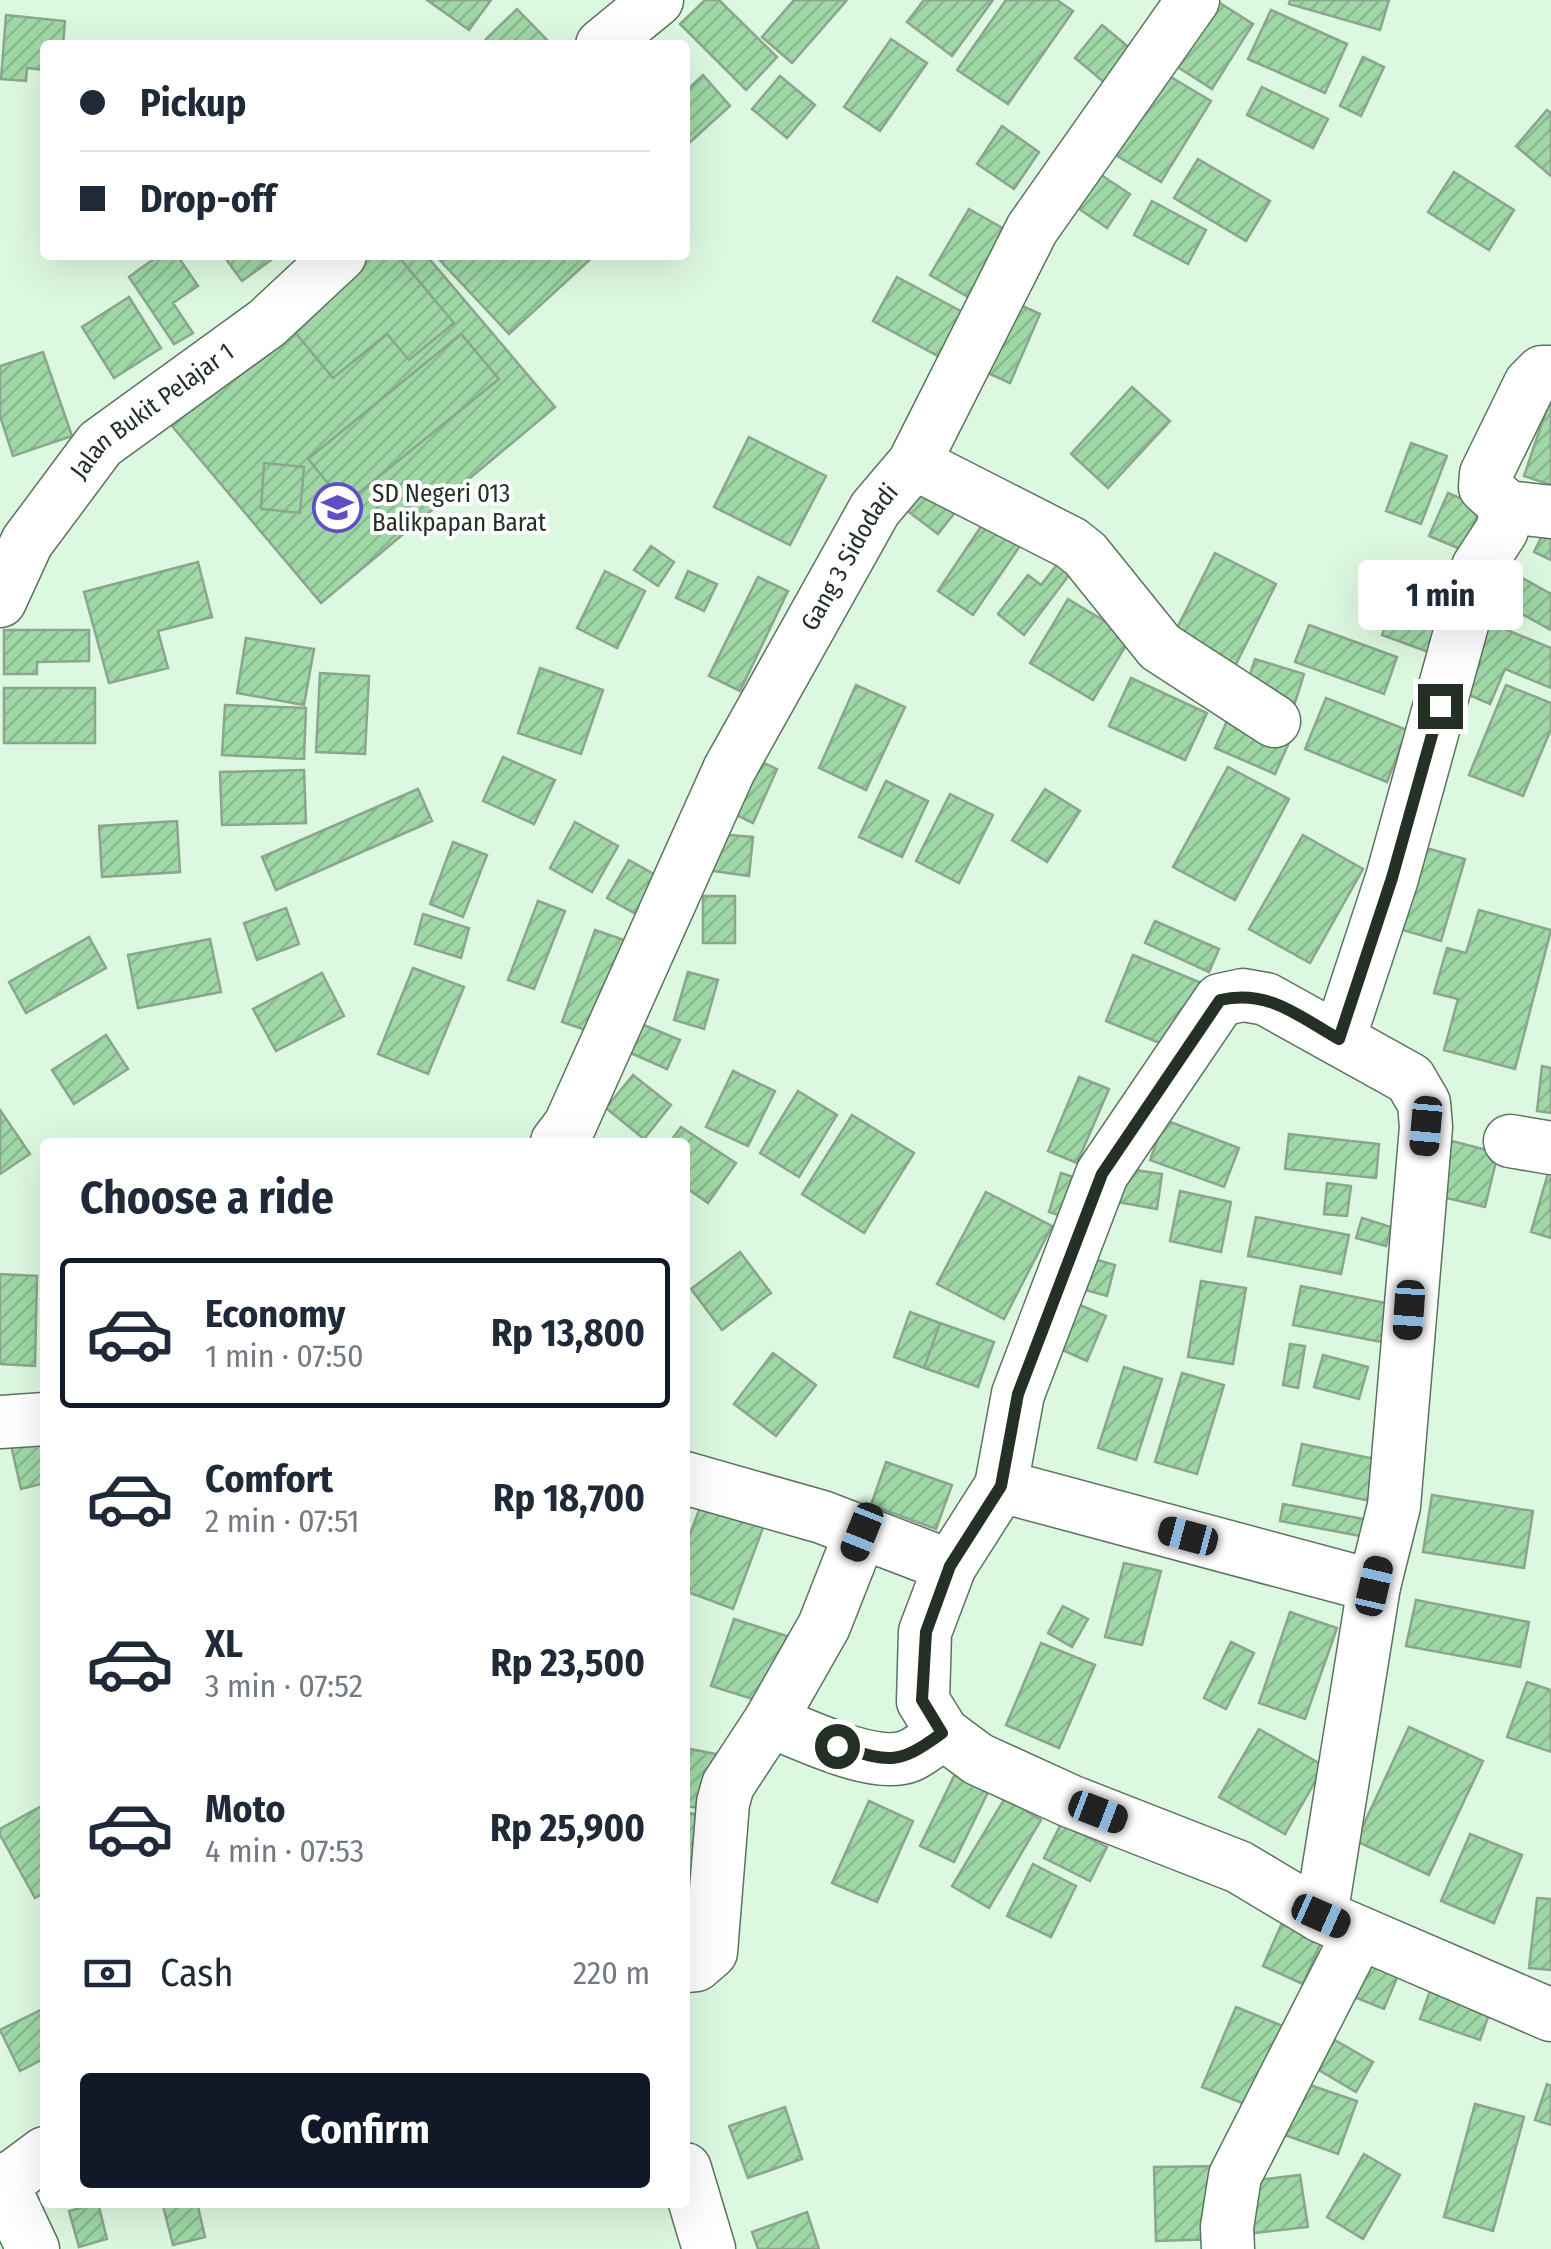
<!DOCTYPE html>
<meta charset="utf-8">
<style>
body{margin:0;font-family:"Fira Sans Condensed",sans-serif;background:#f6f6f7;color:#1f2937;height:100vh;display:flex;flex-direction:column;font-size:38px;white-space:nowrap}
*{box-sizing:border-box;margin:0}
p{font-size:32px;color:#747a83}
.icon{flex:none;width:55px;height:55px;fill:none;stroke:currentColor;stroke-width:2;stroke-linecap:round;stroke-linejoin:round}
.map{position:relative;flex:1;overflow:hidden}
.sheet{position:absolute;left:40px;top:1138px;width:650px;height:1070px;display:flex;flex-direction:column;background:#fff;border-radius:10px;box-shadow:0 10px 40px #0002}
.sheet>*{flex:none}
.guide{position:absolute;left:40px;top:40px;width:650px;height:220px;border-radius:10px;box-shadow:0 10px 40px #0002;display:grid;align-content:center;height:220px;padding:0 40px;background:#fff}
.end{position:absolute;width:45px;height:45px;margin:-22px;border:12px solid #242f26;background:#fff;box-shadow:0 0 0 5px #fff}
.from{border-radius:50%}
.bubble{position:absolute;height:70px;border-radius:10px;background:#fff;box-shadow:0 10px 40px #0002;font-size:32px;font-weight:700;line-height:70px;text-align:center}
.car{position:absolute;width:30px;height:60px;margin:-30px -15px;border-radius:12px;box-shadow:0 0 8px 2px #0007;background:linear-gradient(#222 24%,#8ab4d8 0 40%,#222 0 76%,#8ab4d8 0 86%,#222 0)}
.guide b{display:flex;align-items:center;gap:35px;height:95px;font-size:38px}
.guide b+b{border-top:2px solid #e0e1e3}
.guide i{width:25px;height:25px;background:#1f2937}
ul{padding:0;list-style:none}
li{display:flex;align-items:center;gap:30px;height:150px;margin:0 20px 15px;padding:0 20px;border:5px solid transparent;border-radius:10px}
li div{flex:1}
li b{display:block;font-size:38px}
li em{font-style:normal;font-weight:700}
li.active{border-color:#111827}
li>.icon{width:90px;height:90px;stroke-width:1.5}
h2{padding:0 40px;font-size:45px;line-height:120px}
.pay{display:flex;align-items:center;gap:25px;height:110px;padding:0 40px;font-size:38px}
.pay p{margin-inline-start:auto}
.action{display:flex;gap:20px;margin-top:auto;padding:20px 40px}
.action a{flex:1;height:115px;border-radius:10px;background:#111827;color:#fff;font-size:40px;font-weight:700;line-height:115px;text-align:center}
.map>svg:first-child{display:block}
.building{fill:url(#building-hatch);stroke:#8ba58e;stroke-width:2.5}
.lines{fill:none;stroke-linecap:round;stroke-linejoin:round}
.minor-casing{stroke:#5c745f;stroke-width:55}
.minor{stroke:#fff;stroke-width:52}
.route{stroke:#242f26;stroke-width:12}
.labels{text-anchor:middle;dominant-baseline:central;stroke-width:8;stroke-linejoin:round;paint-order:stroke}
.street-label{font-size:25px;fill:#242f26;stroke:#fff}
.poi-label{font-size:25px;fill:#242f26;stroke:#fff;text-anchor:start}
</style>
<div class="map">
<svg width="1551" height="2249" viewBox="0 0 1551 2249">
<defs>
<pattern id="building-hatch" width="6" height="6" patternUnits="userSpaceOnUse" patternTransform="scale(2.5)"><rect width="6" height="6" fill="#9fd8a6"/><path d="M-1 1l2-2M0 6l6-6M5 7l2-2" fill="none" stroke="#89ba8f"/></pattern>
</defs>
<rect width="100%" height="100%" fill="#ddf8e0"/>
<!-- building -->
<path class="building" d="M427,0H491L469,30Z
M705,0H719L777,57L746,90L680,24Z
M794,0H847L792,63L762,37Z
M924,0H993L952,56L907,22Z
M1006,0H1057L1073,11L1008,104L957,70Z
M1215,0L1253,24L1212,89L1165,59Z
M1290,0H1389L1380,30L1289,4Z
M517,9L552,45H492L486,39Z
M1271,10L1347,44L1325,93L1248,59Z
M6,15L65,21L63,45H45V70L27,68L26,81L1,79Z
M1102,25L1132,50L1105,83L1075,58Z
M891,39L927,63L880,131L844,107Z
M1363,57L1384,67L1361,116L1340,106Z
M1159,70L1211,101L1161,182L1109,151Z
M703,75L730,106L688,144L685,141V92Z
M780,76L815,105L787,138L752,109Z
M1262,87L1328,119L1313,148L1247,115Z
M1547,110L1551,113V176L1516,146Z
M1002,126L1039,152L1014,189L977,164Z
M1198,159L1270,201L1246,241L1174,198Z
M1089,167L1130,194L1107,228L1066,200Z
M1454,172L1514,210L1489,250L1428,212Z
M1152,201L1206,230L1188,264L1134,235Z
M969,209L1006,230L968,297L930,275Z
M159,255H177L198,286L173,303L193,333L174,344L129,277Z
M223,255H278L242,281Z
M351,255H426L555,407L321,603L161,413Z
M362,255H397L454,323L409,360L387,334L333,378L284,319Z
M435,255H595L509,334Z
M897,277L972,317L949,362L873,321Z
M129,297L161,348L114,378L82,327Z
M1018,304L1040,314L1010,383L988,373Z
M461,334L499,379L345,504L308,459Z
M43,352L72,436L13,456L0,416V366Z
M1132,387L1170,421L1108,488L1071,454Z
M1551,396V485L1524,476Z
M749,437L826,476L790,545L714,507Z
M1411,443L1447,456L1421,524L1386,511Z
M264,463L304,467L300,513L261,509Z
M926,473L964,501L938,534L901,506Z
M1448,493L1481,507L1463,550L1429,536Z
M988,516L1024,540L973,615L938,591Z
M1551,517V560L1534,552Z
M651,546L674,562L658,586L634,570Z
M1066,553L1078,563L1024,635L998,614L1028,575L1041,585Z
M1215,553L1276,584L1229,678L1167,648Z
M198,562L212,617L158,631L168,668L109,683L84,592Z
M1508,570L1551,594V630L1493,598Z
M605,571L645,591L617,648L577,628Z
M688,571L717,584L704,611L676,598Z
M758,577L788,591L740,691L709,676Z
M1397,594L1443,609L1428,652L1382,635Z
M1068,599L1131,637L1093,700L1030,663Z
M1490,623L1551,648V688L1505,669L1490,704L1467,694L1480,662L1475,659Z
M1309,625L1397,657L1384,694L1295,662Z
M4,630H89V661L37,662V674H4Z
M246,638L314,649L304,705L237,693Z
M1255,659L1304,674L1293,709L1244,694Z
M540,668L603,690L581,754L518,733Z
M320,673L369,676L365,754L316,752Z
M1131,678L1207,713L1185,760L1109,726Z
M856,685L905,707L866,790L819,768Z
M1506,685L1551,703V729L1523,796L1469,775Z
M4,688H95V743H4Z
M1326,698L1407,730L1387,782L1305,749Z
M225,705L306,708L304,759L222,755Z
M1231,712L1291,738L1275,774L1215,748Z
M503,757L555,780L534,824L483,801Z
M753,758L777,769L753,823L728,811Z
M1228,767L1289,799L1235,900L1173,867Z
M304,770L306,823L222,825L220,772Z
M886,781L928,801L902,857L859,837Z
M418,789L432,821L276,890L262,857Z
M1045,789L1080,811L1047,862L1012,840Z
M950,794L993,815L959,883L916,861Z
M177,821L180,872L102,877L99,826Z
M575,822L618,846L592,892L550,868Z
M717,834L753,837L749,876L713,871Z
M1303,835L1363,869L1310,963L1249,929Z
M453,842L487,855L463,917L430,904Z
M1416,845L1465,859L1441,941L1392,927Z
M629,860L666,881L645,919L607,898Z
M703,896H735V943H703Z
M538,901L565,911L534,989L508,980Z
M286,908L299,944L257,960L244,923Z
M1479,910L1551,930L1515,1069L1444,1050L1458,999L1434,993L1447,948L1466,953Z
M423,914L469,928L461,958L415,944Z
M1155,921L1219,949L1209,972L1145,943Z
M595,930L633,943L600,1035L562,1022Z
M89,937L106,968L26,1013L9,982Z
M210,939L221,992L138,1008L128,955Z
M1133,955L1204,984L1177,1050L1106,1021Z
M413,968L464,987L428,1074L378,1054Z
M688,972L718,980L704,1029L674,1020Z
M322,973L344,1016L276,1051L253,1009Z
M639,1023L680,1040L667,1069L626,1051Z
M106,1035L128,1069L74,1104L52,1070Z
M1542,1066L1551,1068V1113L1537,1111Z
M733,1071L775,1091L748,1146L706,1127Z
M633,1075L671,1105L644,1139L606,1108Z
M1079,1077L1109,1089L1077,1163L1048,1151Z
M798,1091L837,1115L799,1177L760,1153Z
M0,1110L30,1154L0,1174Z
M852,1115L914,1153L864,1233L802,1194Z
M1165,1120L1239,1148L1224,1187L1150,1160Z
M681,1127L736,1163L708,1203L685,1187V1142H670Z
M1289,1134L1379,1144L1376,1178L1285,1169Z
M1448,1140L1498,1153L1485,1207L1434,1195Z
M1123,1168L1162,1174L1157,1209L1117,1202Z
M1061,1173L1083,1180L1071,1219L1049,1212Z
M1548,1173L1551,1174V1238L1531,1232Z
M1327,1183L1351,1186L1347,1216L1324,1214Z
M1180,1191L1231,1202L1221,1252L1170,1241Z
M986,1192L1052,1226L1004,1319L937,1284Z
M1256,1217L1349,1235L1341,1274L1248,1256Z
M1362,1218L1391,1227L1386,1246L1356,1238Z
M740,1252L771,1293L722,1330L691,1289Z
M1087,1257L1115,1265L1107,1296L1078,1288Z
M0,1274L37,1276L35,1366L0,1364Z
M1201,1281L1246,1288L1233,1364L1188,1357Z
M1301,1286L1400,1306L1392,1344L1293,1325Z
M1075,1303L1106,1316L1087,1361L1056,1347Z
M910,1312L940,1323L924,1368L894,1357Z
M940,1323L994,1342L978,1387L924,1368Z
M1290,1344L1305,1346L1298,1388L1283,1385Z
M773,1353L816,1385L776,1436L734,1404Z
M1323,1355L1368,1367L1359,1399L1314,1387Z
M1124,1367L1162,1379L1136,1460L1098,1448Z
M1182,1373L1224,1385L1197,1474L1155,1462Z
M45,1433V1483L21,1489L10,1441Z
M1302,1444L1389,1462L1380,1503L1293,1485Z
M886,1462L952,1485L936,1529L871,1505Z
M706,1491L768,1514L733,1609L685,1591V1548Z
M1432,1495L1533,1511L1524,1568L1423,1552Z
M1283,1504L1369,1520L1366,1537L1280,1521Z
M1124,1563L1161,1571L1142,1645L1105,1637Z
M1416,1600L1529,1622L1520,1667L1406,1646Z
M1063,1606L1088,1619L1072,1647L1048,1633Z
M1290,1612L1337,1628L1305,1719L1259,1703Z
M734,1619L787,1636L765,1703L711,1686Z
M1231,1642L1254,1653L1226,1709L1204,1698Z
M1041,1643L1095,1665L1059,1748L1006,1725Z
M1527,1682L1551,1690V1752L1507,1737Z
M1409,1727L1483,1761L1429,1875L1356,1841Z
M1259,1729L1324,1766L1285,1834L1219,1797Z
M685,1748L716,1754L706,1809L685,1806Z
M957,1770L991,1786L954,1862L920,1846Z
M1005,1798L1041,1820L989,1908L952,1886Z
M869,1801L913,1821L877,1902L832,1883Z
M45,1804V1892L35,1898L0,1835V1829Z
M685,1812L714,1819L698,1891L685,1888Z
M1061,1824L1107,1847L1090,1881L1044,1858Z
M1470,1834L1522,1855L1494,1923L1441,1901Z
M1033,1864L1076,1886L1051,1937L1007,1916Z
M1537,1898L1551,1899V1970L1529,1968Z
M1282,1923L1322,1940L1303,1984L1263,1966Z
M1358,1942L1404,1961L1384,2009L1339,1991Z
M1431,1988L1491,2009L1480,2040L1420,2019Z
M1236,2007L1290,2029L1257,2109L1202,2087Z
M41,2010L45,2017V2058L20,2071L0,2030Z
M1319,2031L1373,2062L1356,2092L1302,2060Z
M1298,2081L1357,2101L1338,2154L1279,2133Z
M1547,2084L1551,2086V2125L1535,2120Z
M1475,2104L1524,2117L1493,2231L1444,2217Z
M785,2107L802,2159L748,2178L729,2126Z
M1364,2154L1400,2175L1363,2239L1327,2217Z
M1219,2166L1221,2239L1156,2241L1154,2167Z
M1300,2175L1308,2227L1254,2233L1247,2181Z
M162,2202H197L205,2237L173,2245Z
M98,2203L107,2239L79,2247L69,2211Z
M807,2212L819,2249H758L752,2232Z"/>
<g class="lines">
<defs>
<g id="minor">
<path d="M602,45L657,0"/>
<path d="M914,463L1071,543L1085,554L1160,647L1274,721"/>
<path d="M1507,507L1485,487L1486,474L1530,384L1542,372H1551"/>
<path id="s1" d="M0,601L27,542L100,444L267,323L340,255"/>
<path d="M1339,1039L1392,878L1478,567L1502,530L1507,507L1551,512"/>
<path d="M1510,1141L1551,1148"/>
<path id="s2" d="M557,1142L570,1125L729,770L875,509L914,463L1032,229L1193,0"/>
<path d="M0,1422L45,1419"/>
<path d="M685,1478L822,1517L950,1566L1001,1486L1018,1394L1102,1174L1220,1000L1243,995L1266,999L1410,1079L1424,1103L1426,1127L1394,1506L1374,1586"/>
<path d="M1001,1486L1374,1586L1321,1916L1551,2015"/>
<path d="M950,1566L925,1632L923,1701L943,1733L978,1759L1070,1801L1239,1867L1321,1916"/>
<path d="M770,1721L824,1626L861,1532"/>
<path d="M685,1966L696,1965L711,1952L723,1803L728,1785L770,1721C803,1734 875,1770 909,1756C921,1751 932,1741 943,1733"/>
<path d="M685,2169L709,2249"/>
<path d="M0,2179L33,2249"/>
<path d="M3,2184L45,2153"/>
<path d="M1228,2249L1227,2227L1235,2176L1359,1933"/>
</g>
</defs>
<!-- minor casing -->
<use href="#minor" class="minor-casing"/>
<!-- minor -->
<use href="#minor" class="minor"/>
</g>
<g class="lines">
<!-- route -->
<path class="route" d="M837,1746C890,1762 897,1766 942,1733L922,1700L926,1632L950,1566L1001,1486L1018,1394L1102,1174L1220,1000C1269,989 1298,1016 1339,1039L1392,878L1440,706"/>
</g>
<!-- icons -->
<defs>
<symbol id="school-ring" viewBox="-11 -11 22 22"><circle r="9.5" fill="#fff" stroke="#5f4fc7" stroke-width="1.5"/><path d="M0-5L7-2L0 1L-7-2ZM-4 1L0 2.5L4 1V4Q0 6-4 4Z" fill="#5f4fc7"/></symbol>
</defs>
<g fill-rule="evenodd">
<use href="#school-ring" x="310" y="480" width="55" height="55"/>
</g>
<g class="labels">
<!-- street labels -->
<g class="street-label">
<text stroke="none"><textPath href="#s1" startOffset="248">Jalan Bukit Pelajar 1</textPath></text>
<text stroke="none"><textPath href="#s2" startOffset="655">Gang 3 Sidodadi</textPath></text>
</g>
<!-- poi labels -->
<g class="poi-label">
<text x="372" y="494">SD Negeri 013<tspan x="372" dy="29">Balikpapan Barat</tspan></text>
</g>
</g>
</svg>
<i class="end from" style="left:837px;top:1746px"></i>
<i class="end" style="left:1440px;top:706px"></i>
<div class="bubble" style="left:1358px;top:560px;width:165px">1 min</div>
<i class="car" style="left:1426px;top:1126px;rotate:185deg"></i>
<i class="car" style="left:1409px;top:1310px;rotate:184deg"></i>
<i class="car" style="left:862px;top:1532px;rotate:202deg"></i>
<i class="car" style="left:1188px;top:1536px;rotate:285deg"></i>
<i class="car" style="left:1374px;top:1586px;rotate:13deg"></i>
<i class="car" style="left:1098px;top:1812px;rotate:111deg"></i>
<i class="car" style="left:1321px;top:1916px;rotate:114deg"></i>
<div class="guide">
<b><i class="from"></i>Pickup</b>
<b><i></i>Drop-off</b>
</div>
<section class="sheet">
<h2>Choose a ride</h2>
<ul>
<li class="active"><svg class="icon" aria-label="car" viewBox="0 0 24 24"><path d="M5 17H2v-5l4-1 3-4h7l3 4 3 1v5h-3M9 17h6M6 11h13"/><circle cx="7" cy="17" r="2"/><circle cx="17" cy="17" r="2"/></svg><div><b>Economy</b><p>1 min · 07:50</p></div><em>Rp 13,800</em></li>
<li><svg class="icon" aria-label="car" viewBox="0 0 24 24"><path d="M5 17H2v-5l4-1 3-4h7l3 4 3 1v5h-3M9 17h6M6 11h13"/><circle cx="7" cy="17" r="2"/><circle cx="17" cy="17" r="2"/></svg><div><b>Comfort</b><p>2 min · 07:51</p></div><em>Rp 18,700</em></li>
<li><svg class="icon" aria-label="car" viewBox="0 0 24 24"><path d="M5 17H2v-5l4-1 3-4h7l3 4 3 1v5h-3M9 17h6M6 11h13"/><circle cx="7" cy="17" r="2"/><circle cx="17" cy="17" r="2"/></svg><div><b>XL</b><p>3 min · 07:52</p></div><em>Rp 23,500</em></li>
<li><svg class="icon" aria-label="car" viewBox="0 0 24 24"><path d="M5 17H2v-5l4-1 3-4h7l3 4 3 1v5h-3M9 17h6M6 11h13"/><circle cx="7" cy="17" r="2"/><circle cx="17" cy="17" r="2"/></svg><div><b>Moto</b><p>4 min · 07:53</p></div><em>Rp 25,900</em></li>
</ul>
<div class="pay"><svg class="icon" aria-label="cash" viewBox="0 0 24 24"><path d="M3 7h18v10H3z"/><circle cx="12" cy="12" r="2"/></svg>Cash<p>220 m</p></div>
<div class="action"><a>Confirm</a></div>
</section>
</div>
